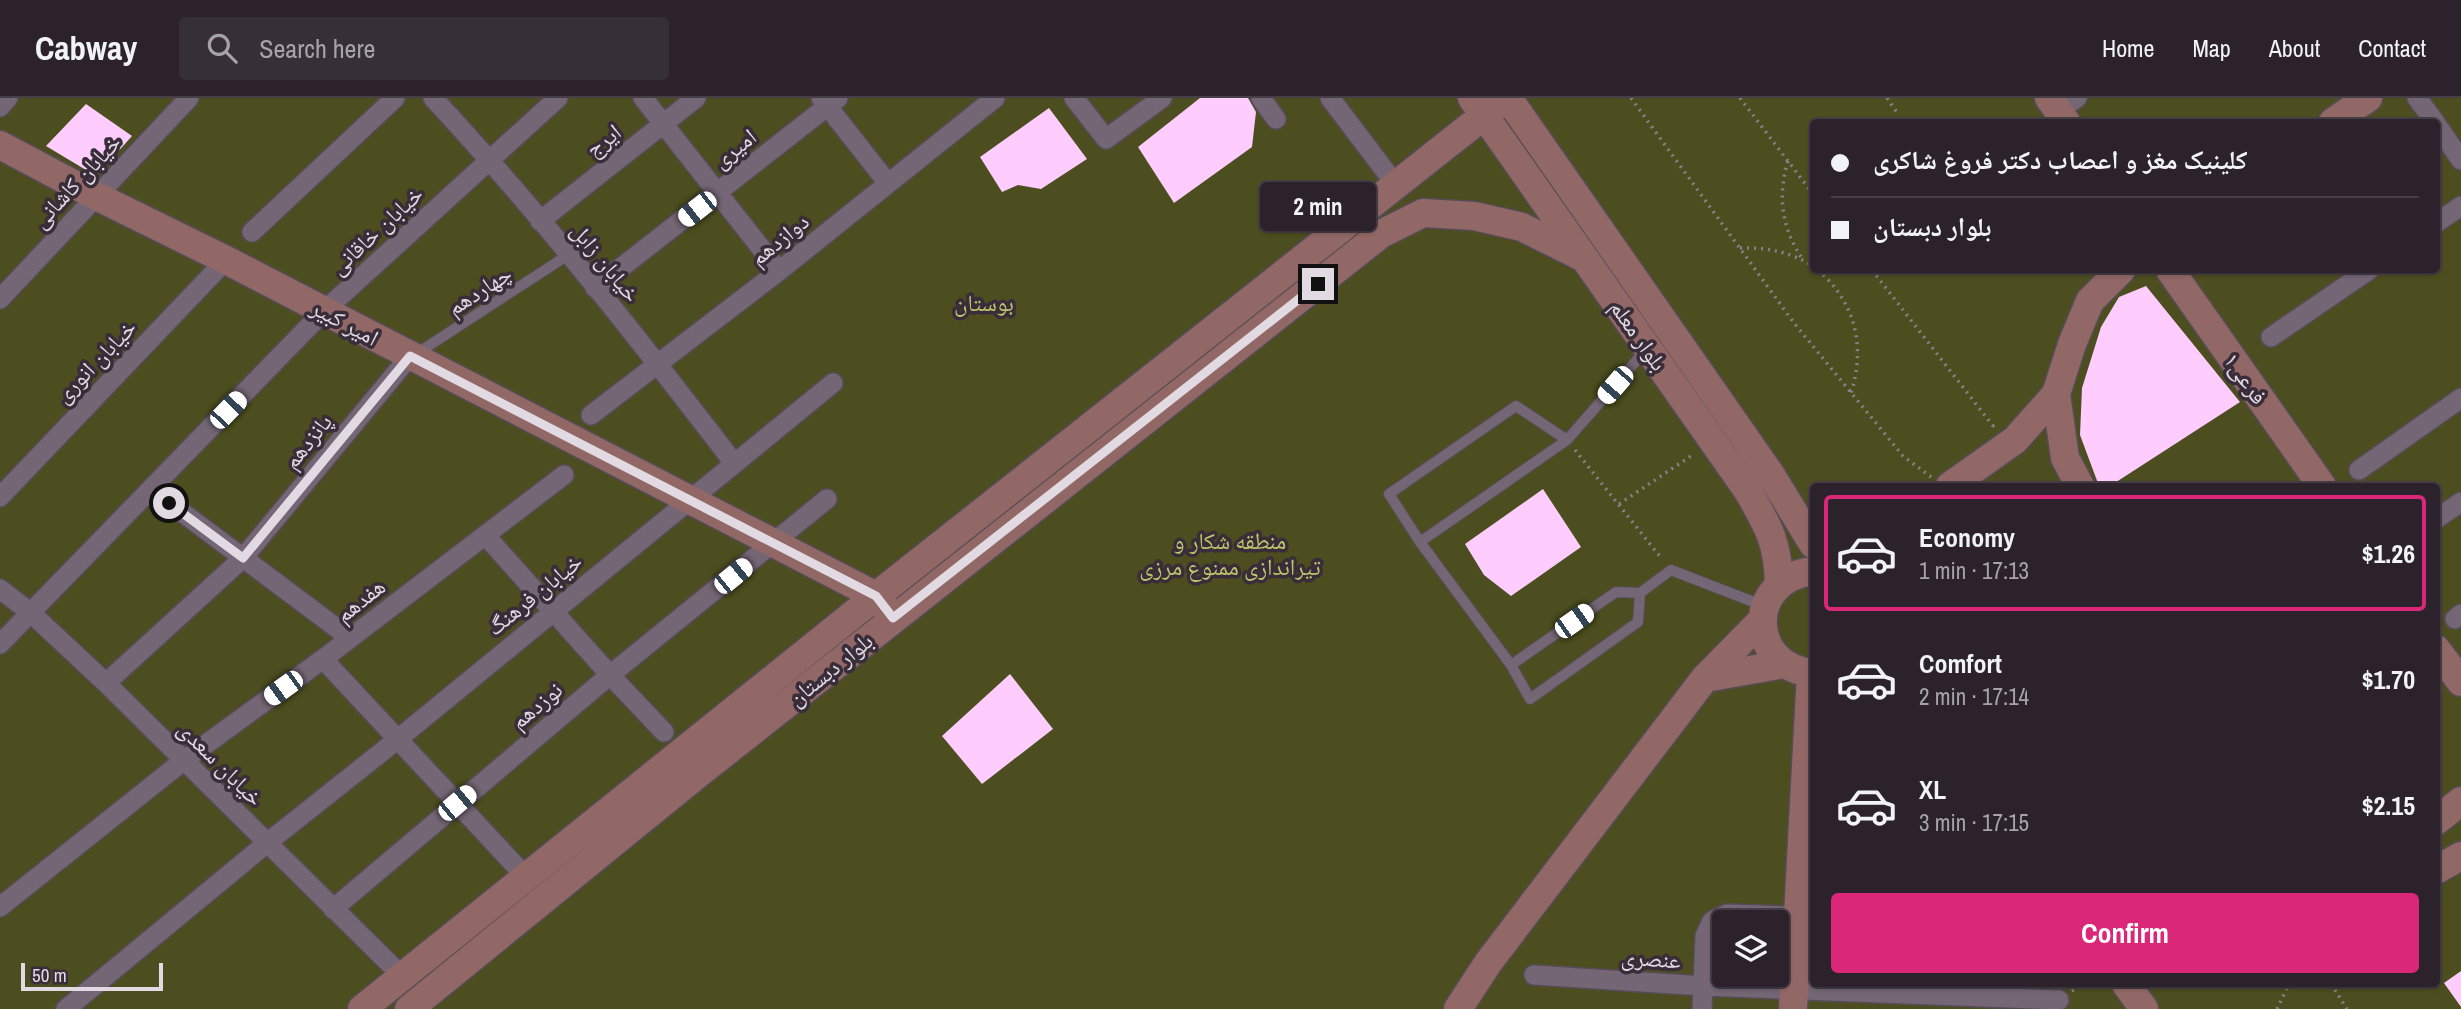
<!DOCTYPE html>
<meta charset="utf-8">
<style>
body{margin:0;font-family:"Archivo Narrow","Noto Naskh Arabic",sans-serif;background:#372f38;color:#f1f3f6;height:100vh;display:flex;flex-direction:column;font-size:26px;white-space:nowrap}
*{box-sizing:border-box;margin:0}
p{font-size:23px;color:#a6a4a9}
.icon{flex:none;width:38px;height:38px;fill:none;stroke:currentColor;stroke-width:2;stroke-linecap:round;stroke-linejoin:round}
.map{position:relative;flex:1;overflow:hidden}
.side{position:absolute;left:1810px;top:385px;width:630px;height:504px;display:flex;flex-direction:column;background:#2b222c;border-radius:7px;box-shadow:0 2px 5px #0004,0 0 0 2px #473f48}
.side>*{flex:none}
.guide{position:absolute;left:1810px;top:21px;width:630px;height:154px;border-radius:7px;box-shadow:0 2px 5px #0004,0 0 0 2px #473f48;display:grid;align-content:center;height:154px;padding:0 21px;background:#2b222c}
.controls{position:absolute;left:1712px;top:812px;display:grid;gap:14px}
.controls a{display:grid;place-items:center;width:77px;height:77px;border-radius:7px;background:#2b222c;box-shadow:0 2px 5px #0004,0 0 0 2px #473f48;font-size:35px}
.scale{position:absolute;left:21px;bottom:18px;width:142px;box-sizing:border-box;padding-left:7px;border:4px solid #e2dae2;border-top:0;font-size:19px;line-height:24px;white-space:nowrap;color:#e2dae2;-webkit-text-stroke:5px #392d3a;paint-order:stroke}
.end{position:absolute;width:32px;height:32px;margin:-16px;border:9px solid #e2dae2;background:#111;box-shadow:0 0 0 4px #111}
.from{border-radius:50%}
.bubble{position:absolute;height:49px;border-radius:7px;background:#2b222c;box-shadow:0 2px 5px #0004,0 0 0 2px #473f48;font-size:23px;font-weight:700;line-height:49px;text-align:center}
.car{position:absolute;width:21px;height:42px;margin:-21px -10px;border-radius:9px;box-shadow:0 0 5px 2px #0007;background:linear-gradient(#fff 24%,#345 0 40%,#fff 0 76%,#345 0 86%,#fff 0)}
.guide b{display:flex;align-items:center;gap:24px;height:66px;font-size:26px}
.guide b+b{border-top:2px solid #473f48}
.guide i{width:18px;height:18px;background:#f1f3f6}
ul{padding:12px 0 0;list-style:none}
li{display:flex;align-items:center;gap:21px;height:116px;margin:0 14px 10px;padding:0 7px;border:4px solid transparent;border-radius:7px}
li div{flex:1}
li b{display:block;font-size:26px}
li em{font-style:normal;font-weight:700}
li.active{border-color:#db2777}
li>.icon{width:63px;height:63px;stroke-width:1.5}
.action{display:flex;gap:14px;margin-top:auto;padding:14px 21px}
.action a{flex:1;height:80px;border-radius:7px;background:#db2777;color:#fff;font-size:28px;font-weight:700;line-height:80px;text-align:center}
header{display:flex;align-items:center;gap:42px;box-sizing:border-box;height:98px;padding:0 35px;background:#2b222c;border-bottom:2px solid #473f48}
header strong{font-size:33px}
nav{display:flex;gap:38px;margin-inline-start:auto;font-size:24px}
.search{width:490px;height:63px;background:#372f38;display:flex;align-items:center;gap:18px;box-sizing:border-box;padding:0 24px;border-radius:7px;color:#a6a4a9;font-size:26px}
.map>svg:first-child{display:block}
.green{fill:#4c4e1f;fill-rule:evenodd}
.building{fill:#fecdfe}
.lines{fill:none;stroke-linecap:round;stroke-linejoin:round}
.lane-casing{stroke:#564c57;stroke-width:12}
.street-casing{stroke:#564c57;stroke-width:22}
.secondary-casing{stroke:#564c57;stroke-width:31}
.path{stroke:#8a808a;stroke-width:3.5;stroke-dasharray:2 5;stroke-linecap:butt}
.lane{stroke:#746674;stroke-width:10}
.street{stroke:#746674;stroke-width:19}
.secondary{stroke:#926866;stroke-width:28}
.route{stroke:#e2dae2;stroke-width:9}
.labels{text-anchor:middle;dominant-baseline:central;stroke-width:7;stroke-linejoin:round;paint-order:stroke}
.street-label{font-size:23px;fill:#e2dae2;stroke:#392d3a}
.park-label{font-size:23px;fill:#c0c56b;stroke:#392d3a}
</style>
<header>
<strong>Cabway</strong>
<div class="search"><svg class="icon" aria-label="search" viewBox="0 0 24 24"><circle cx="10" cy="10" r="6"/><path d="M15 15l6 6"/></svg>Search here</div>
<nav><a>Home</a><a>Map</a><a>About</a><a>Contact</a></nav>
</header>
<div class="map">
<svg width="2461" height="911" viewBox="0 0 2461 911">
<rect width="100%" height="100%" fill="#392d3a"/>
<!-- green -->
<path class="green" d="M0,0H2461V911H0ZM1813,24H2436V172H1813ZM1813,388H2436V886H1813ZM1724,824H1776V877H1724Z"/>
<!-- building -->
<path class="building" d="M1200,0H1248L1256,14L1252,49L1174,105L1138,49Z
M86,6L132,38L96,78L46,48Z
M1049,10L1087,61L1041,91L1018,87L1002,94L980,59Z
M2146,188L2240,304L2110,388H2099L2080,337L2082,290L2101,229L2119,199Z
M1543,391L1581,449L1511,498L1484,477L1465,446Z
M1010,576L1053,631L982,686L942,638Z
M2461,873V909L2444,885Z"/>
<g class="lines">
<defs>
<path id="lane" d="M416,256L568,157
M1567,342L1420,444L1511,567L1530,601L1638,524L1640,495
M1420,444L1389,396L1516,308L1567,342L1645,253
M1511,567L1616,494L1640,495L1671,472L1764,508"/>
<path id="street" d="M433,0C540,115 638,240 734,365
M643,0L779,173
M821,0L887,84
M1074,0L1106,41L1162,0
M1261,0L1276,21
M1330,0L1396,87
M2417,0L2435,24
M0,9L8,0
M2058,13L2077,0
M2436,26L2461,62
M540,123L696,0
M2436,125L2461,108
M252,134L395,0
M595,190L838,0
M0,201L189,0
M2271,239L2369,172
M591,317L779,173L995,0
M2359,372L2461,300
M151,391L350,540
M0,399L226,162
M2436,421L2461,404
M485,437L610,577L664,634
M0,491L31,515L106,585L403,879
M2455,521L2461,516
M0,546L324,213L558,0
M323,561L527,780
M106,585L243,460L410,258
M0,809L183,663L323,561L564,377
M333,811L610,577L827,401
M1534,877L1704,888L2059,902
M66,911L267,745L398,641L833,285
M1702,911L1705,838L1712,823L1727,816L1813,819"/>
<path id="secondary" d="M1472,0L1748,393C1768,428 1778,444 1779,486
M1508,0L1771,377L1813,446
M2049,0L2066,24
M2333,24L2368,0
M0,47L96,98L226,162L876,498L886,511
M2170,172L2322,388
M2056,296L2065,360L2080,388
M1950,388L2015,342L2056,296L2072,246L2090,203L2121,172
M1813,473C1745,481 1747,569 1813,575
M2436,551L2461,584
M1705,580L1784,566
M2436,723L2461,703
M2436,772L2461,758
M2126,886L2144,911
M362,911L876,498L1506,0
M409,911L698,676L1381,136L1423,115L1474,118L1522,129L1584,160
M1458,911L1488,865L1705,580L1762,522
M1793,911L1811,575"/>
</defs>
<!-- lane casing -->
<use href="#lane" class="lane-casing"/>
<!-- street casing -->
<use href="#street" class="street-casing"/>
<!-- secondary casing -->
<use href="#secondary" class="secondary-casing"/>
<!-- path -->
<path class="path" d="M1631,0L1794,225L1903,358L1931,379
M1740,0L1813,96
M1887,0L1898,16
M1788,63C1777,99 1782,131 1803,162
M1740,150C1767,149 1790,154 1813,168
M1818,172C1855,204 1866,248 1851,295
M1872,172L1993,328L1990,329
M1575,352L1662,461
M1619,406L1694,356
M2331,886L2347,911
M2072,893L2083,886
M2277,911L2289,886"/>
<!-- lane -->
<use href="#lane" class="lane"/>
<!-- street -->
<use href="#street" class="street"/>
<!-- secondary -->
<use href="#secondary" class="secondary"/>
</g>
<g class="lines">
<!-- route -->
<path class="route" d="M169,405L243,460L410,258L876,498L893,520L1318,186"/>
</g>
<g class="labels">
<!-- street labels -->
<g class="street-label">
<text transform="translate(603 42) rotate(-38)">ایرج</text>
<text transform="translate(734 50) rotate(-38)">امیری</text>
<text transform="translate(76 83) rotate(-47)">خیابان کاشانی</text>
<text transform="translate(376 132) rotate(-43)">خیابان خاقانی</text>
<text transform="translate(779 141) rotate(-39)">دوازدهم</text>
<text transform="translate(606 164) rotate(51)">خیابان زابل</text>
<text transform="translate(479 192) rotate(-33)">چهاردهم</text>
<text transform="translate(345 224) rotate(28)">امیر کبیر</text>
<text transform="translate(1639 237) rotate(55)">بلوار معلم</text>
<text transform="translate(95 263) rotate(-46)">خیابان انوری</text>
<text transform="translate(2246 280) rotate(55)">فرعی۱</text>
<text transform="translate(307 343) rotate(-51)">پانزدهم</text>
<text transform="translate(534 496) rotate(-39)">خیابان فرهنگ</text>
<text transform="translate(360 502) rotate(-38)">هفدهم</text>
<text transform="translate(830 571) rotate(-39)">بلوار دبستان</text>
<text transform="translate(536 607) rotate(-40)">نوزدهم</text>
<text transform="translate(221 665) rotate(45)">خیابان سعدی</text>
<text transform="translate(1651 860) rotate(4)">عنصری</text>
</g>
<!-- park labels -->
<g class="park-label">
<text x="984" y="204">بوستان</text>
<text x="1230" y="442">منطقه شکار و<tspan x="1230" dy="26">تیراندازی ممنوع مرزی</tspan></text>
</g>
</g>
</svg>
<div class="controls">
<a><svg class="icon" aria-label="layers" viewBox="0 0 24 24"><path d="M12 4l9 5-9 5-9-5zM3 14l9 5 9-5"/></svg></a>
</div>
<div class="scale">50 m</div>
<i class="end from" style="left:169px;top:405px"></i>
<i class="end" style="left:1318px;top:186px"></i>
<div class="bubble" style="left:1260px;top:84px;width:116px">2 min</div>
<i class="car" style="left:697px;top:111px;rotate:232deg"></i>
<i class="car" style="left:1615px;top:287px;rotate:221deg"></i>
<i class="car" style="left:228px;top:312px;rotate:44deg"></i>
<i class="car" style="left:733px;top:478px;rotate:51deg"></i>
<i class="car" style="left:1574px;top:523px;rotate:55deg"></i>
<i class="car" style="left:283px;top:590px;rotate:234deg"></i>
<i class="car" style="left:457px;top:705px;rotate:50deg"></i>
<div class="guide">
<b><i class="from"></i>کلینیک مغز و اعصاب دکتر فروغ شاکری</b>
<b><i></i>بلوار دبستان</b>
</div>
<section class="side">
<ul>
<li class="active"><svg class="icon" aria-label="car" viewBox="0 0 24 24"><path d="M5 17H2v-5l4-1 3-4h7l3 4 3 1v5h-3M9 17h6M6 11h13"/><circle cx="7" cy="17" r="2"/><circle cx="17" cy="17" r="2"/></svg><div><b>Economy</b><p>1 min · 17:13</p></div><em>$1.26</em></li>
<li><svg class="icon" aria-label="car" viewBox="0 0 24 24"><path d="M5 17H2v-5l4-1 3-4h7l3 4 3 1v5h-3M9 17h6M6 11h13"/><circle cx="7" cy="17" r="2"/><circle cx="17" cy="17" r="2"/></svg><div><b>Comfort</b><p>2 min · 17:14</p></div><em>$1.70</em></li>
<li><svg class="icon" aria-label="car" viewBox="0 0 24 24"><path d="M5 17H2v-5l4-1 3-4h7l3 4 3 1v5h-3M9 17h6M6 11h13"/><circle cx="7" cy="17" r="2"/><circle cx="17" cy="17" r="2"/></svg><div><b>XL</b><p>3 min · 17:15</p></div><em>$2.15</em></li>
</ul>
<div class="action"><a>Confirm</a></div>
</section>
</div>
